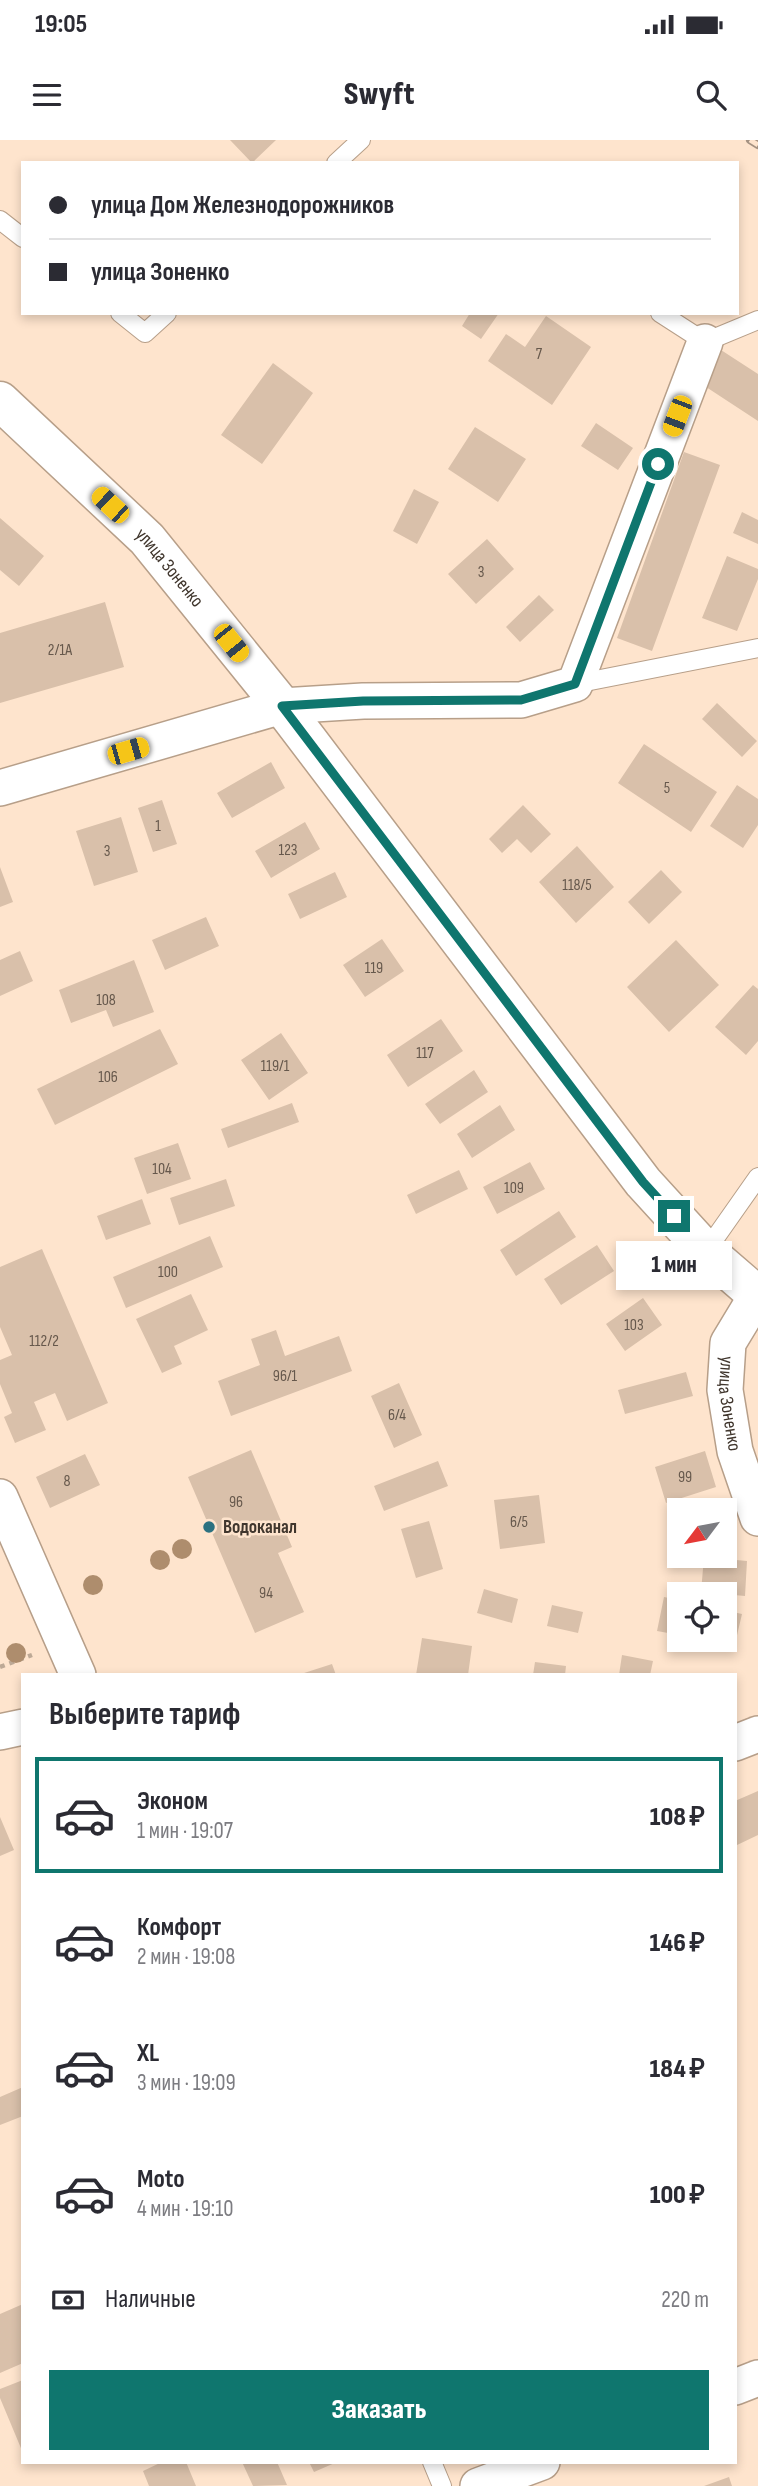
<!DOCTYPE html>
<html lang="ru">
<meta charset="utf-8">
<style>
body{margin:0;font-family:"Sofia Sans Condensed",sans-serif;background:#f7f7f7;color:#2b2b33;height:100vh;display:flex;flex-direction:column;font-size:26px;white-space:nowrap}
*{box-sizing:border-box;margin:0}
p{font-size:23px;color:#7c7c81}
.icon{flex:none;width:38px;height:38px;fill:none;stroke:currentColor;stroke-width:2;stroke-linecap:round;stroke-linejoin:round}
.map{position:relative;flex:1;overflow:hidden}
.drawer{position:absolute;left:21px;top:1533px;width:716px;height:791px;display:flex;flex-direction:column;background:#fff;border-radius:0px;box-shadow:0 4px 10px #0003}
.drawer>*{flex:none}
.banner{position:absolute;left:21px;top:21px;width:718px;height:154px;border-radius:0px;box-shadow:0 4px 10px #0003;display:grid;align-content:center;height:154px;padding:0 28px;background:#fff}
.needle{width:46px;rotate:238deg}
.buttons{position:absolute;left:667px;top:1358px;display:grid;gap:14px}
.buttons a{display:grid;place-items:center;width:70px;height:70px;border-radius:0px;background:#fff;box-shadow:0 4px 10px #0003;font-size:35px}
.end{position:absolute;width:32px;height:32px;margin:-16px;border:9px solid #0f766e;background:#fff;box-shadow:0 0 0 4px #fff}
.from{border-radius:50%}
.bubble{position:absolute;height:49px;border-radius:0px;background:#fff;box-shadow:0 4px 10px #0003;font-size:23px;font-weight:800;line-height:49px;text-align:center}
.car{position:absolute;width:21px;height:42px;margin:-21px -10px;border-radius:9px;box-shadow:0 0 5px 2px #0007;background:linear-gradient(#f5c518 24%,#345 0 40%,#f5c518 0 76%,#345 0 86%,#f5c518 0)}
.banner b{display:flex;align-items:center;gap:24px;height:66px;font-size:26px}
.banner b+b{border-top:2px solid #e1e1e2}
.banner i{width:18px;height:18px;background:#2b2b33}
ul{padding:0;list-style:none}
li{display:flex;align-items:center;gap:21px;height:116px;margin:0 14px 10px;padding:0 14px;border:4px solid transparent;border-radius:0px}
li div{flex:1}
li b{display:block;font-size:26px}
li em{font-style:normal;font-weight:800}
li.active{border-color:#0f766e}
li>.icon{width:63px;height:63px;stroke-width:1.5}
h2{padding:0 28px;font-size:32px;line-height:84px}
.pay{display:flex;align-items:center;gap:18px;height:77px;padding:0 28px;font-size:26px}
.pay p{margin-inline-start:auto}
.button{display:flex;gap:14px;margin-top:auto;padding:14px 28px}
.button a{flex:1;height:80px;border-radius:0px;background:#0f766e;color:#fff;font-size:28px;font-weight:800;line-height:80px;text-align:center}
.status{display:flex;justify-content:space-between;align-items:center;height:49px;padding:0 35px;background:#fff;direction:ltr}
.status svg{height:19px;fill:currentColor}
header{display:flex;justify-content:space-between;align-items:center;height:91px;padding:0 28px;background:#fff;font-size:32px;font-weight:800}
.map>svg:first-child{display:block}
.building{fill:#d9c0aa}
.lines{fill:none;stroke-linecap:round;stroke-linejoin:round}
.service-casing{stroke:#b79f89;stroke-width:20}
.minor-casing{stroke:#b79f89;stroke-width:38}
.tertiary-casing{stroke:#b79f89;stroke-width:41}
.path{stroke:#bda996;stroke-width:4.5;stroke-dasharray:5 5;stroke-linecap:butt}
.service{stroke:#fff;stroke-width:18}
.minor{stroke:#fff;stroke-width:35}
.tertiary{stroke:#fff;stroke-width:38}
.rail-casing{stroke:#a49181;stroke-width:8}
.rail{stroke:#fee4cd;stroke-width:5;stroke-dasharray:16;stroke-linecap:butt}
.tree{fill:#ae8d6d}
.route{stroke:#0f766e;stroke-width:9}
.poi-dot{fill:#2c7180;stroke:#fee4cd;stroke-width:2.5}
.labels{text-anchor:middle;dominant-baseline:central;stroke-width:5;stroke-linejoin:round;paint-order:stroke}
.number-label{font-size:16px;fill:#66584c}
.street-label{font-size:19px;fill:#40362d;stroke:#fee4cd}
.poi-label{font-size:19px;font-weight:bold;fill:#40362d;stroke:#fee4cd;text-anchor:start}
</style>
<div class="status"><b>19:05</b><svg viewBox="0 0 49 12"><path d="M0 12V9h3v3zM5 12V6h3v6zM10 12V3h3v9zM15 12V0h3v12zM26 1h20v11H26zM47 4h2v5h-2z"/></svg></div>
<header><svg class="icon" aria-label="menu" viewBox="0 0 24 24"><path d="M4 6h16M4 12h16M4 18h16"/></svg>Swyft<svg class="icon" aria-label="search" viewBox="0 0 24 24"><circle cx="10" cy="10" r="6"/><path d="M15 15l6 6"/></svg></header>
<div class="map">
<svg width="758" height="2346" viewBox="0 0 758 2346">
<rect width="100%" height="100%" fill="#fee4cd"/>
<!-- building -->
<path class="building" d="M230,0H276L252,23Z
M470,173H499L481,199L462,186Z
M546,176L591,207L552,265L488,221L506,194L525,207Z
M721,210L758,234V281L700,243Z
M273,223L313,253L262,324L221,295Z
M596,283L633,308L618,330L581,306Z
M475,287L526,319L498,362L448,329Z
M684,312L720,325L652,511L617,498Z
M414,349L439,362L417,404L393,391Z
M742,372L758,380V404L733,393Z
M0,378L44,416L19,446L0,430Z
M487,399L514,429L476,464L448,434Z
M727,416L758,429V439L737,491L702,478Z
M539,455L554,470L520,502L506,487Z
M105,462L124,527L0,563V493Z
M717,563L757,601L742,617L702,579Z
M644,604L717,652L691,692L618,643Z
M271,622L285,648L232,678L217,653Z
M737,645L758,659V685L743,708L710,686Z
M162,660L177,704L153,712L138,668Z
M523,665L551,694L531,713L517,699L502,713L489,699Z
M121,677L138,732L94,746L76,691Z
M305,682L320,709L271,738L255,711Z
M577,706L614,747L576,783L539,742Z
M0,727L13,762L0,767Z
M661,730L682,752L649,784L628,762Z
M335,732L347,757L300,779L288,754Z
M206,777L219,806L165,830L152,800Z
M382,799L404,831L365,857L343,825Z
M676,800L719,845L669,892L627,847Z
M20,811L33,841L0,856V820Z
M134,820L154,872L113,887L106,870L71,883L59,850Z
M753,845L758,849V901L746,915L715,887Z
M441,879L463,911L408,947L387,915Z
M160,889L178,924L55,985L37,949Z
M281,893L308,933L269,960L241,920Z
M474,930L488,952L440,984L425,964Z
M292,963L299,982L228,1008L221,989Z
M500,965L515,990L472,1018L457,994Z
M178,1003L191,1039L147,1054L134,1018Z
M530,1022L545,1049L497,1074L483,1047Z
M459,1030L468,1049L416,1074L407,1055Z
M226,1039L235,1066L179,1085L170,1058Z
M142,1059L151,1084L106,1100L97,1076Z
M559,1071L576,1097L516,1136L500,1110Z
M210,1096L223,1127L126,1168L113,1137Z
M597,1105L614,1131L561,1165L544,1139Z
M42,1109L108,1263L67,1281L55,1253L34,1262L46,1290L15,1303L4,1277L12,1273L0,1244V1220L12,1215L0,1187V1127Z
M191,1154L208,1190L174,1206L182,1224L162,1233L136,1179Z
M643,1158L662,1185L625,1211L606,1184Z
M276,1190L285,1216L339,1196L352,1231L231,1276L218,1241L260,1225L251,1199Z
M686,1232L693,1256L625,1274L618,1250Z
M399,1243L422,1295L394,1308L371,1256Z
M251,1310L292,1407L278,1413L304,1472L255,1493L188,1337Z
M705,1311L716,1347L666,1363L655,1327Z
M85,1314L100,1345L50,1368L36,1337Z
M438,1321L448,1346L384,1371L374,1346Z
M539,1355L545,1403L500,1409L494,1360Z
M429,1381L443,1429L416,1438L401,1389Z
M704,1417L747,1421L745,1456L701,1452Z
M484,1449L518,1459L512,1483L477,1473Z
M664,1457L679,1460V1495L657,1491Z
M552,1465L583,1472L578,1493L547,1486Z
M724,1470L742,1474L734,1508L703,1501L724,1500Z
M422,1498L472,1506L468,1535H416Z
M622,1515L653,1521L650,1535H619Z
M535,1522L566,1526L565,1535H533Z
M332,1524L336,1535H301V1534Z
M758,1651V1695L735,1706V1661Z
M0,1677L14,1710L0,1716Z
M23,1947V1976L0,1985V1957Z
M23,2164V2223L0,2233V2174Z
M23,2240V2313L0,2258V2249Z
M162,2322H186L196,2346H149L143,2331Z
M242,2322H277L287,2345L253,2346Z
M309,2322H337L314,2332Z
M729,2337L732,2346H704Z"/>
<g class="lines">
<defs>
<path id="service" d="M336,23L361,0
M0,80L23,98
M120,173L145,193L167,173
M660,173L705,202L758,180
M575,544L758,508
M706,1111L758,1037
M432,2322L442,2346"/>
<g id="minor">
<path d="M0,648L282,566L363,561L521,560L575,544L705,202"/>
<path id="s1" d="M757,1155L728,1203L725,1250L735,1311L758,1378"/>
<path d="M0,1357L78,1535"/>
<path d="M0,1592L23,1587"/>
<path d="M735,1603L758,1594"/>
<path d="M735,2247L758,2238"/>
<path d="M478,2346L542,2322"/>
</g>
<g id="tertiary">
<path id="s2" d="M0,261L147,399L282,566L643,1042L706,1111L758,1156"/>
</g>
</defs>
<!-- service casing -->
<use href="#service" class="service-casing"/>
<!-- minor casing -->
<use href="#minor" class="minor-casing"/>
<!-- tertiary casing -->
<use href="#tertiary" class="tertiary-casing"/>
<!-- path -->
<path class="path" d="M0,1527L32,1515"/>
<!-- service -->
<use href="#service" class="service"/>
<!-- minor -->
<use href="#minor" class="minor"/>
<!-- tertiary -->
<use href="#tertiary" class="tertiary"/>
<defs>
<path id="rail" d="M750,0L758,5"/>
</defs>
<!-- rail casing -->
<use href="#rail" class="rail-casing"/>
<!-- rail -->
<use href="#rail" class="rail"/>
</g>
<!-- trees -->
<g class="tree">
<circle cx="182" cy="1409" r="10"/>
<circle cx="160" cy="1420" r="10"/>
<circle cx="93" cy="1445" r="10"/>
<circle cx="16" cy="1513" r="10"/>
</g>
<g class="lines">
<!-- route -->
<path class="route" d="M658,324L575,544L521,560L363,561L282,566L643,1042L674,1076"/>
</g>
<!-- markers -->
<circle class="poi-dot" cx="209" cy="1387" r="7"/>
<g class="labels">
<!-- number labels -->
<g class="number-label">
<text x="539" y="214">7</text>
<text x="481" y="432">3</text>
<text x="60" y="510">2/1А</text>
<text x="667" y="648">5</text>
<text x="158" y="686">1</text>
<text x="288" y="710">123</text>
<text x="107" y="711">3</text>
<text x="577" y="745">118/5</text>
<text x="374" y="828">119</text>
<text x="106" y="860">108</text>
<text x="425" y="913">117</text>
<text x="275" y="926">119/1</text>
<text x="108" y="937">106</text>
<text x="162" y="1029">104</text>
<text x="514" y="1048">109</text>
<text x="168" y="1132">100</text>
<text x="634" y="1185">103</text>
<text x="44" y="1201">112/2</text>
<text x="285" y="1236">96/1</text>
<text x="397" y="1275">6/4</text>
<text x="685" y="1337">99</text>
<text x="67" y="1341">8</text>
<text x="236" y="1362">96</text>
<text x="519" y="1382">6/5</text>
<text x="266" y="1453">94</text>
</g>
<!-- street labels -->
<g class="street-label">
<text stroke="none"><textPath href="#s2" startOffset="238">улица Зоненко</textPath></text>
<text stroke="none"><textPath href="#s1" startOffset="117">улица Зоненко</textPath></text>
</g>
<!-- poi labels -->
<g class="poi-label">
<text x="223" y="1387">Водоканал</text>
</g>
</g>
</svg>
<div class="buttons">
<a><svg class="needle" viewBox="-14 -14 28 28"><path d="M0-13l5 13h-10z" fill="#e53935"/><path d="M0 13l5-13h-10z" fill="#7c7c81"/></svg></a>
<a><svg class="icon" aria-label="locate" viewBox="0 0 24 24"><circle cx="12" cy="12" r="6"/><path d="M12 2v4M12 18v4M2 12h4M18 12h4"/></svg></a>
</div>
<i class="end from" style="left:658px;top:324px"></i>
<i class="end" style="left:674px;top:1076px"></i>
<div class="bubble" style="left:616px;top:1101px;width:116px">1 мин</div>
<i class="car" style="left:677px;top:276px;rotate:201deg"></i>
<i class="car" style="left:110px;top:365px;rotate:313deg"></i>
<i class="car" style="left:231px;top:503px;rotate:141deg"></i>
<i class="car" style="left:128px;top:611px;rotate:74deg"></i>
<div class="banner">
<b><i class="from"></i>улица Дом Железнодорожников</b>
<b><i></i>улица Зоненко</b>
</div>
<section class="drawer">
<h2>Выберите тариф</h2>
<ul>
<li class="active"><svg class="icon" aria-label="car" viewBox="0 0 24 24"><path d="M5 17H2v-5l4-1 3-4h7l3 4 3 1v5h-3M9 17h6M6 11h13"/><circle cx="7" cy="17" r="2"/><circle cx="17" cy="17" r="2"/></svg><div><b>Эконом</b><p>1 мин · 19:07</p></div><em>108 ₽</em></li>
<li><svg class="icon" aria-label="car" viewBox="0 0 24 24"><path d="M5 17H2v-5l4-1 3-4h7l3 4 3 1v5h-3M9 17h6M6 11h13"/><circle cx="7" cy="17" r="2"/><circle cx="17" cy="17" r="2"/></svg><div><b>Комфорт</b><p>2 мин · 19:08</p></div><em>146 ₽</em></li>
<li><svg class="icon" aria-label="car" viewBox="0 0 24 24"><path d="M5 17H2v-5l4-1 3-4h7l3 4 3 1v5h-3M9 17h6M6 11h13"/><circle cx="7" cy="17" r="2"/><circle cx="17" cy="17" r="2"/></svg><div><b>XL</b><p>3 мин · 19:09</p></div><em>184 ₽</em></li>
<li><svg class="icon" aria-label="car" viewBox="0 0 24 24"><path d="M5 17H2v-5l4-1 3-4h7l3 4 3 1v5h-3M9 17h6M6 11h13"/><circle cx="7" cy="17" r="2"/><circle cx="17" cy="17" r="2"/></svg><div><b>Moto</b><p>4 мин · 19:10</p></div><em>100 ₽</em></li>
</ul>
<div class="pay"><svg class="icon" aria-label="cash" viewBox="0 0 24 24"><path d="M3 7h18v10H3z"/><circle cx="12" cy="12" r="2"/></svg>Наличные<p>220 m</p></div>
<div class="button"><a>Заказать</a></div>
</section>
</div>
